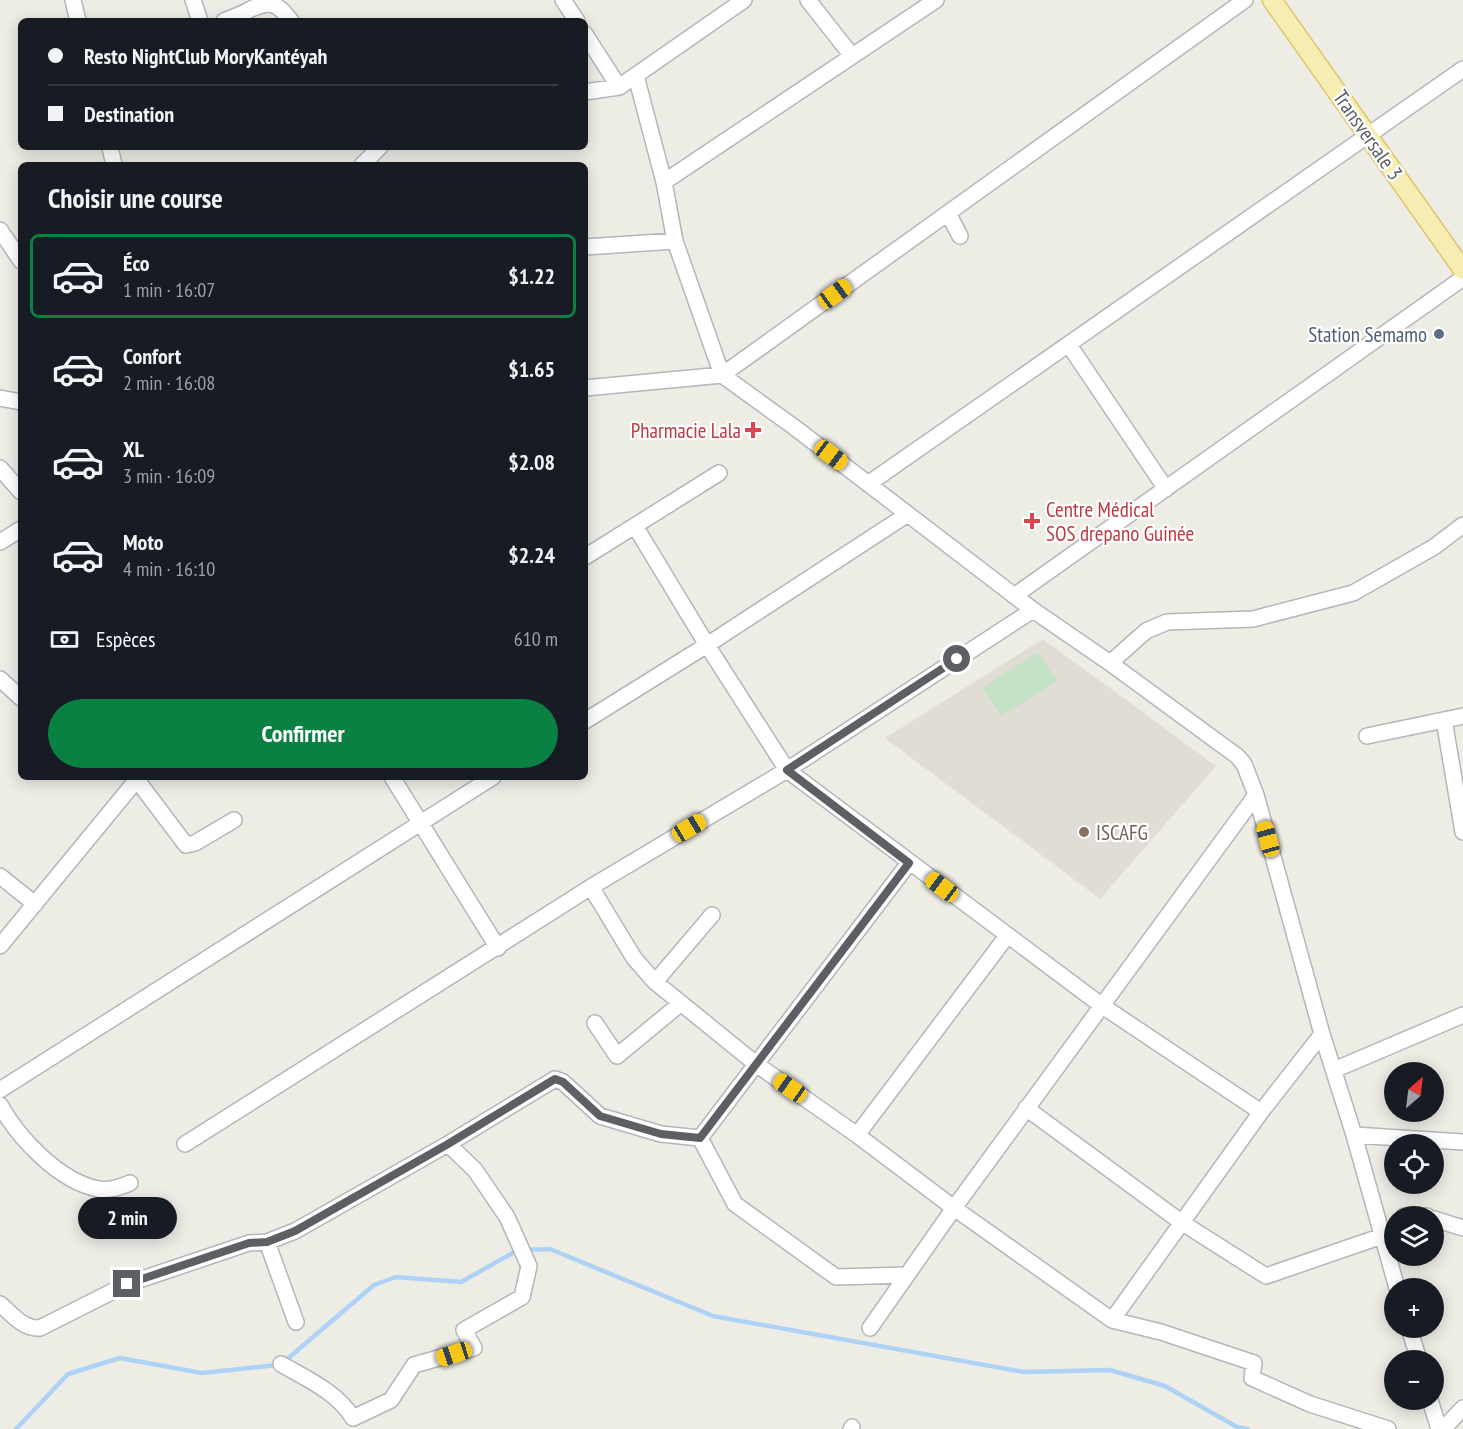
<!DOCTYPE html>
<html lang="fr">
<meta charset="utf-8">
<style>
body{margin:0;font-family:"PT Sans Narrow",sans-serif;background:#242831;color:#f1f3f6;height:100vh;display:flex;flex-direction:column;font-size:22px;white-space:nowrap}
*{box-sizing:border-box;margin:0}
p{font-size:20px;color:#9ea1a6}
.icon{flex:none;width:33px;height:33px;fill:none;stroke:currentColor;stroke-width:2;stroke-linecap:round;stroke-linejoin:round}
.map{position:relative;flex:1;overflow:hidden}
.drawer{position:absolute;left:18px;top:162px;width:570px;height:618px;display:flex;flex-direction:column;background:#171b24;border-radius:9px;box-shadow:0 3px 15px #0003}
.drawer>*{flex:none}
.top-card{position:absolute;left:18px;top:18px;width:570px;height:132px;border-radius:9px;box-shadow:0 3px 15px #0003;display:grid;align-content:center;height:132px;padding:0 30px;background:#171b24}
.needle{width:39px;rotate:28deg}
.buttons{position:absolute;left:1384px;top:1062px;display:grid;gap:12px}
.buttons a{display:grid;place-items:center;width:60px;height:60px;border-radius:50%;background:#171b24;box-shadow:0 3px 15px #0003;font-size:30px}
.end{position:absolute;width:27px;height:27px;margin:-14px;border:8px solid #5c5f63;background:#fff;box-shadow:0 0 0 3px #fff}
.from{border-radius:50%}
.bubble{position:absolute;height:42px;border-radius:21px;background:#171b24;box-shadow:0 3px 15px #0003;font-size:20px;font-weight:700;line-height:42px;text-align:center}
.car{position:absolute;width:18px;height:36px;margin:-18px -9px;border-radius:8px;box-shadow:0 0 4px 2px #0007;background:linear-gradient(#f5c518 24%,#345 0 40%,#f5c518 0 76%,#345 0 86%,#f5c518 0)}
.top-card b{display:flex;align-items:center;gap:21px;height:57px;font-size:22px}
.top-card b+b{border-top:2px solid #363941}
.top-card i{width:15px;height:15px;background:#f1f3f6}
ul{padding:0;list-style:none}
li{display:flex;align-items:center;gap:18px;height:84px;margin:0 12px 9px;padding:0 18px;border:3px solid transparent;border-radius:9px}
li div{flex:1}
li b{display:block;font-size:22px}
li em{font-style:normal;font-weight:700}
li.current{border-color:#0b8043}
li>.icon{width:54px;height:54px;stroke-width:1.5}
h2{padding:0 30px;font-size:27px;line-height:72px}
.pay{display:flex;align-items:center;gap:15px;height:66px;padding:0 30px;font-size:22px}
.pay p{margin-inline-start:auto}
.primary-button{display:flex;gap:12px;margin-top:auto;padding:12px 30px}
.primary-button a{flex:1;height:69px;border-radius:36px;background:#0b8043;color:#fff;font-size:24px;font-weight:700;line-height:69px;text-align:center}
.map>svg:first-child{display:block}
.education{fill:#e0ddd6}
.green{fill:#c4e2c5}
.lines{fill:none;stroke-linecap:round;stroke-linejoin:round}
.stream{stroke:#add2f5;stroke-width:4.5}
.minor-casing{stroke:#b5b6ba;stroke-width:18}
.major-casing{stroke:#e1c56a;stroke-width:21}
.minor{stroke:#fff;stroke-width:15}
.major{stroke:#f5edb1;stroke-width:18}
.route{stroke:#5c5f63;stroke-width:8}
.service-dot{fill:#5c6f8a;stroke:#fff;stroke-width:2}
.health-dot{fill:#e0444e;stroke:#fff;stroke-width:2}
.education-dot{fill:#8d6e63;stroke:#fff;stroke-width:2}
.labels{text-anchor:middle;dominant-baseline:central;stroke-width:4.5;stroke-linejoin:round;paint-order:stroke}
.street-label{font-size:21px;fill:#5c5f63;stroke:#fff}
.service-label{font-size:21px;fill:#4e5e75;stroke:#fff;text-anchor:end}
.health-label{font-size:21px;fill:#be3a42;stroke:#fff;text-anchor:end}
.education-label{font-size:21px;fill:#785e54;stroke:#fff;text-anchor:start}
</style>
<div class="map">
<svg width="1463" height="1429" viewBox="0 0 1463 1429">
<rect width="100%" height="100%" fill="#edece5"/>
<!-- education -->
<path class="education" d="M1043,639L1216,766L1100,899L885,738Z"/>
<!-- green -->
<path class="green" d="M1038,652L1057,681L1001,716L983,688Z"/>
<g class="lines">
<!-- stream -->
<path class="stream" d="M526,1250L550,1249L713,1316L1024,1372L1110,1370L1165,1386L1237,1427L1248,1429
M285,1361L374,1285L396,1277L461,1282L518,1250
M16,1429L68,1374L120,1358L202,1373L277,1365"/>
<defs>
<path id="minor" d="M73,0L78,21
M193,0L200,21
M563,0L577,21
M808,0L852,56
M224,21C233,17 243,14 251,9C272,0 277,3 291,21
M585,34L619,87
M636,76L664,182L675,241L722,375L1245,0
M585,92L619,87L744,0
M110,147L114,165
M362,165L380,147
M664,182L936,0
M948,213L960,236
M0,230L21,261
M585,247L675,241
M1069,345L1166,489
M585,388L722,375L794,427L1033,610L1110,663L1237,756L1244,764L1256,795L1322,1034L1354,1135L1397,1288
M0,398L21,402
M0,468L21,492
M868,484L1463,69
M635,526L707,645L787,770L1101,1005L1261,1112
M0,542L21,529
M585,557L719,473
M1014,596L1463,278
M1110,663L1146,631L1167,622L1253,619L1353,593L1434,547L1463,525
M0,679L21,698
M1444,720L1463,832
M585,721L707,645L908,514
M1367,736L1463,716
M392,777L498,948
M137,780L186,845L195,843L234,820
M0,876L35,904
M591,887L634,958L655,982L756,1064L857,1135L954,1208L1112,1320L1161,1332L1254,1363L1252,1378L1310,1404L1388,1429
M0,946L139,777
M655,982L712,915
M595,1023L617,1056L680,1004
M1334,1070L1463,1015
M0,1090L493,777
M0,1105C19,1139 59,1181 98,1189C110,1191 120,1187 130,1183
M1026,1108L1181,1222L1266,1276L1382,1236
M857,1135L1007,936
M1354,1135L1463,1142
M700,1138L909,863
M700,1138L735,1204L836,1277L907,1275
M185,1144L591,887L787,770L1033,610
M1404,1216H1427
M1434,1219L1463,1228
M267,1242L296,1322
M0,1304C12,1314 23,1329 40,1328L127,1284L249,1243L267,1242L295,1231L448,1144L555,1079L563,1082L600,1116L661,1134L700,1138
M1112,1320L1261,1112L1322,1034
M870,1328L954,1208L1256,795
M1409,1328L1419,1360
M281,1364C307,1379 337,1392 353,1418L391,1400L414,1365L474,1348L464,1330L522,1297L529,1266L507,1217L475,1170L448,1144
M1430,1400L1439,1429
M851,1429L852,1427
M1443,1429L1463,1408"/>
<path id="major" d="M1272,0L1463,270"/>
</defs>
<!-- minor casing -->
<use href="#minor" class="minor-casing"/>
<!-- major casing -->
<use href="#major" class="major-casing"/>
<!-- minor -->
<use href="#minor" class="minor"/>
<!-- major -->
<use href="#major" class="major"/>
</g>
<g class="lines">
<!-- route -->
<path class="route" d="M127,1284L249,1243L267,1242L295,1231L448,1144L555,1079L563,1082L600,1116L661,1134L700,1138L909,863L787,770L957,659"/>
</g>
<!-- markers -->
<circle class="service-dot" cx="1439" cy="334" r="6"/>
<g class="health-dot">
<path d="M750 421h6v6h6v6h-6v6h-6v-6h-6v-6h6z"/>
<path d="M1029 512h6v6h6v6h-6v6h-6v-6h-6v-6h6z"/>
</g>
<circle class="education-dot" cx="1084" cy="832" r="6"/>
<g class="labels">
<!-- street labels -->
<g class="street-label">
<text transform="translate(1368 135) rotate(55)">Transversale 3</text>
</g>
<!-- service labels -->
<g class="service-label">
<text x="1427" y="334">Station Semamo</text>
</g>
<!-- health labels -->
<g class="health-label">
<text x="741" y="430">Pharmacie Lala</text>
<text x="1046" y="509" text-anchor="start">Centre Médical<tspan x="1046" dy="24">SOS drepano Guinée</tspan></text>
</g>
<!-- education labels -->
<g class="education-label">
<text x="1096" y="832">ISCAFG</text>
</g>
</g>
</svg>
<div class="buttons">
<a><svg class="needle" viewBox="-14 -14 28 28"><path d="M0-13l5 13h-10z" fill="#e53935"/><path d="M0 13l5-13h-10z" fill="#9ea1a6"/></svg></a>
<a><svg class="icon" aria-label="locate" viewBox="0 0 24 24"><circle cx="12" cy="12" r="6"/><path d="M12 2v4M12 18v4M2 12h4M18 12h4"/></svg></a>
<a><svg class="icon" aria-label="layers" viewBox="0 0 24 24"><path d="M12 4l9 5-9 5-9-5zM3 14l9 5 9-5"/></svg></a>
<a>+</a>
<a>−</a>
</div>
<i class="end from" style="left:957px;top:659px"></i>
<i class="end" style="left:127px;top:1284px"></i>
<div class="bubble" style="left:78px;top:1197px;width:99px">2 min</div>
<i class="car" style="left:835px;top:294px;rotate:54deg"></i>
<i class="car" style="left:831px;top:455px;rotate:127deg"></i>
<i class="car" style="left:689px;top:828px;rotate:59deg"></i>
<i class="car" style="left:1268px;top:839px;rotate:345deg"></i>
<i class="car" style="left:942px;top:887px;rotate:307deg"></i>
<i class="car" style="left:790px;top:1088px;rotate:305deg"></i>
<i class="car" style="left:454px;top:1354px;rotate:252deg"></i>
<div class="top-card">
<b><i class="from"></i>Resto NightClub MoryKantéyah</b>
<b><i></i>Destination</b>
</div>
<section class="drawer">
<h2>Choisir une course</h2>
<ul>
<li class="current"><svg class="icon" aria-label="car" viewBox="0 0 24 24"><path d="M5 17H2v-5l4-1 3-4h7l3 4 3 1v5h-3M9 17h6M6 11h13"/><circle cx="7" cy="17" r="2"/><circle cx="17" cy="17" r="2"/></svg><div><b>Éco</b><p>1 min · 16:07</p></div><em>$1.22</em></li>
<li><svg class="icon" aria-label="car" viewBox="0 0 24 24"><path d="M5 17H2v-5l4-1 3-4h7l3 4 3 1v5h-3M9 17h6M6 11h13"/><circle cx="7" cy="17" r="2"/><circle cx="17" cy="17" r="2"/></svg><div><b>Confort</b><p>2 min · 16:08</p></div><em>$1.65</em></li>
<li><svg class="icon" aria-label="car" viewBox="0 0 24 24"><path d="M5 17H2v-5l4-1 3-4h7l3 4 3 1v5h-3M9 17h6M6 11h13"/><circle cx="7" cy="17" r="2"/><circle cx="17" cy="17" r="2"/></svg><div><b>XL</b><p>3 min · 16:09</p></div><em>$2.08</em></li>
<li><svg class="icon" aria-label="car" viewBox="0 0 24 24"><path d="M5 17H2v-5l4-1 3-4h7l3 4 3 1v5h-3M9 17h6M6 11h13"/><circle cx="7" cy="17" r="2"/><circle cx="17" cy="17" r="2"/></svg><div><b>Moto</b><p>4 min · 16:10</p></div><em>$2.24</em></li>
</ul>
<div class="pay"><svg class="icon" aria-label="cash" viewBox="0 0 24 24"><path d="M3 7h18v10H3z"/><circle cx="12" cy="12" r="2"/></svg>Espèces<p>610 m</p></div>
<div class="primary-button"><a>Confirmer</a></div>
</section>
</div>
